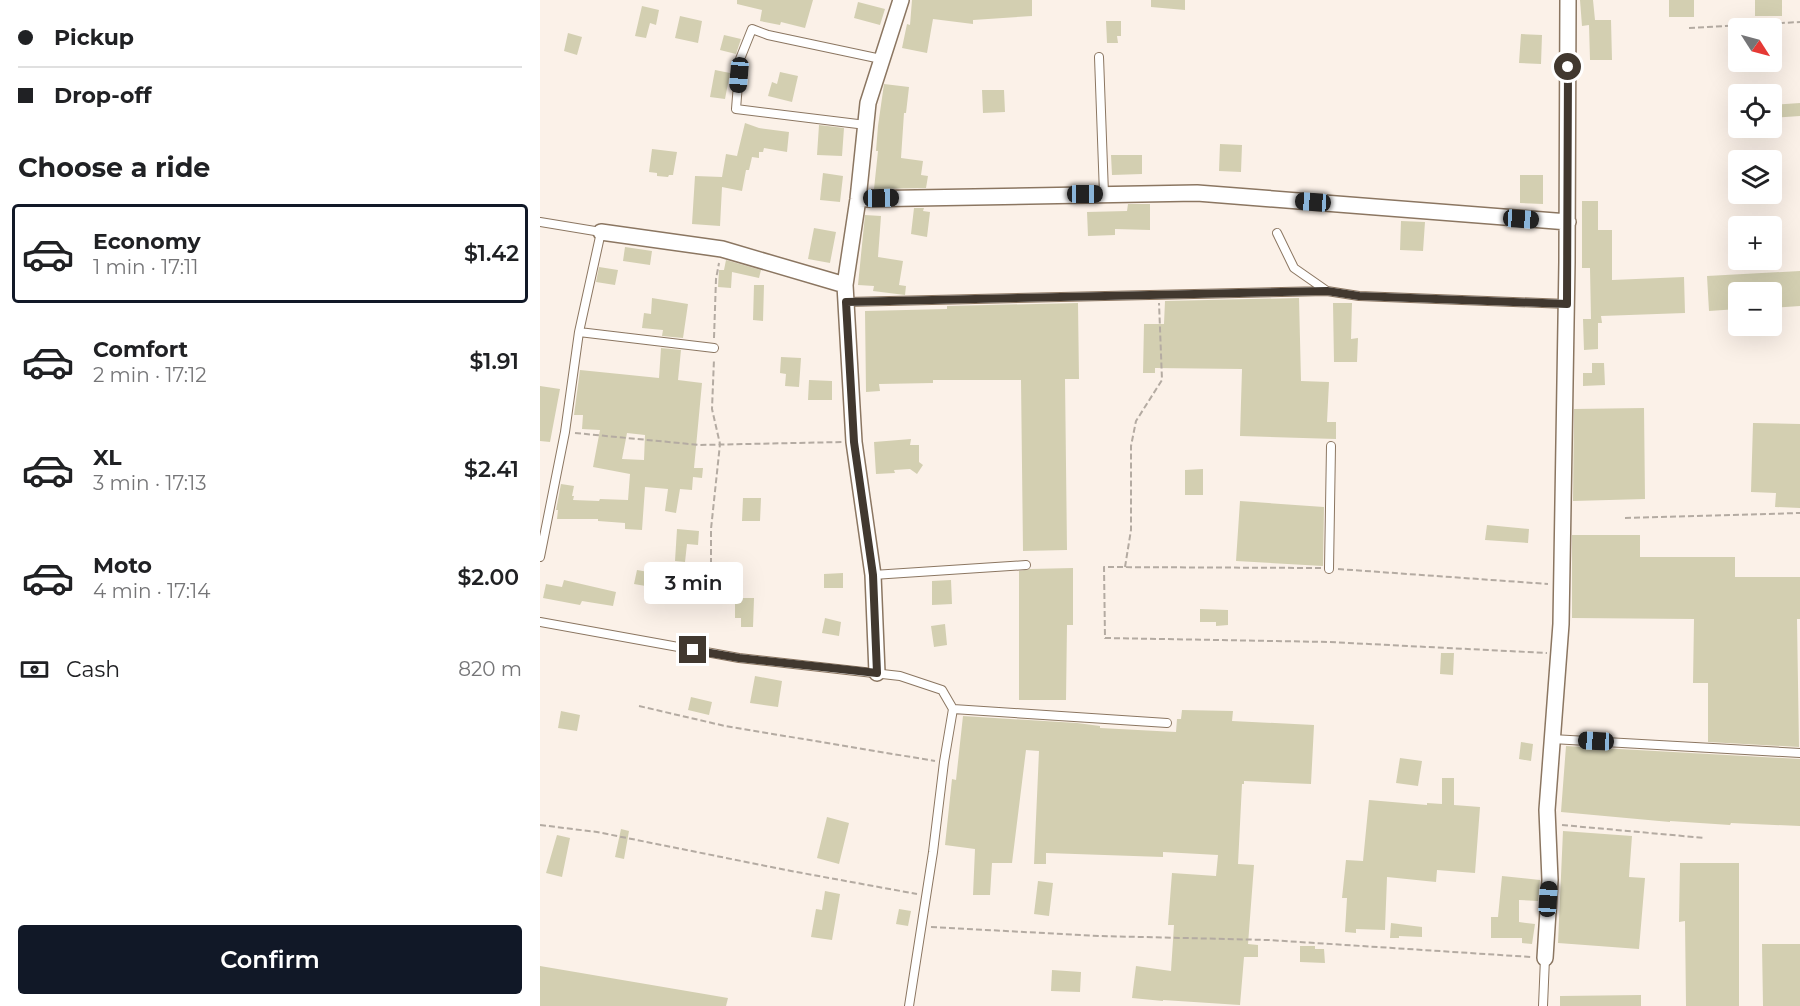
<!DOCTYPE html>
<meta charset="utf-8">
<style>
body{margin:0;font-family:Montserrat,sans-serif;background:#f6f6f6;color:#202124;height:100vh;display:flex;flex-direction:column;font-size:22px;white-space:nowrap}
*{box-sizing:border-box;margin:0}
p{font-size:20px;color:#757577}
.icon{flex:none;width:33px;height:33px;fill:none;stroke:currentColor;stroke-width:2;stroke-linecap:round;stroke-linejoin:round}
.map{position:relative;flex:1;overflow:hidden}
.side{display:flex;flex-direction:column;background:#fff;width:540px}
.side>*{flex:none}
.top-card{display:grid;align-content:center;height:132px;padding:0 18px;background:#fff}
.needle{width:39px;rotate:126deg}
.tools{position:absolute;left:1188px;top:18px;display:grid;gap:12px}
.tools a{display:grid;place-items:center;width:54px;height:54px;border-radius:6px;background:#fff;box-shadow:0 6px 24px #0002;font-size:30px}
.end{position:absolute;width:27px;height:27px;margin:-14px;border:8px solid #41382f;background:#fff;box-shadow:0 0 0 3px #fff}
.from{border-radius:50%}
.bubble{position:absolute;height:42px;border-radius:6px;background:#fff;box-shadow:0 6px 24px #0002;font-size:20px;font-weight:600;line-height:42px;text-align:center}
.car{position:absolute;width:18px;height:36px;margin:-18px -9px;border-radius:8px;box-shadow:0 0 4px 2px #0007;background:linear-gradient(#222 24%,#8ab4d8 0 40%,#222 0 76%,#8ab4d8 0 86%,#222 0)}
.top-card b{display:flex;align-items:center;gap:21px;height:57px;font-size:22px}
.top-card b+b{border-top:2px solid #e0e0e0}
.top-card i{width:15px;height:15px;background:#202124}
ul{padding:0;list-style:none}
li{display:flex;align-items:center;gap:18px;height:99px;margin:0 12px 9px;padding:0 6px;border:3px solid transparent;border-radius:6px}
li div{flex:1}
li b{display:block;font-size:22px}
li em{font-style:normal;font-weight:600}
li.on{border-color:#111827}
li>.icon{width:54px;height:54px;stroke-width:1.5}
h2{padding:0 18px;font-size:27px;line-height:72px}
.pay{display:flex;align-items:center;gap:15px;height:66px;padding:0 18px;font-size:22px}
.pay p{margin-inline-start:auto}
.primary-button{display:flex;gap:12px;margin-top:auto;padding:12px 18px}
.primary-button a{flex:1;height:69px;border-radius:6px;background:#111827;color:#fff;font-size:24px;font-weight:600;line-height:69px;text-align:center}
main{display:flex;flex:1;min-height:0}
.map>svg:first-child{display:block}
.building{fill:#d3cfb1;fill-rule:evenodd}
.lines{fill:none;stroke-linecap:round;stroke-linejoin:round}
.service-casing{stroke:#8b7661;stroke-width:10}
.minor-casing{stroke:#8b7661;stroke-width:18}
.path{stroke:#b4aba2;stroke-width:2;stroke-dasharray:6 3;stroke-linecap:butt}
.service{stroke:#fff;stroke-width:8}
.minor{stroke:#fff;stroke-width:15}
.route{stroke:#41382f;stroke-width:8}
</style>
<main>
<section class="side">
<div class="top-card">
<b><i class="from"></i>Pickup</b>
<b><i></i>Drop-off</b>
</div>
<h2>Choose a ride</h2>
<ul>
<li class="on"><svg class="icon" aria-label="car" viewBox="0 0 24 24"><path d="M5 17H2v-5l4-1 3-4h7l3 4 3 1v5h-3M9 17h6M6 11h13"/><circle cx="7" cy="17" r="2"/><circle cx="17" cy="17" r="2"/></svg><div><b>Economy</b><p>1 min · 17:11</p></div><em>$1.42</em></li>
<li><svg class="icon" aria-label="car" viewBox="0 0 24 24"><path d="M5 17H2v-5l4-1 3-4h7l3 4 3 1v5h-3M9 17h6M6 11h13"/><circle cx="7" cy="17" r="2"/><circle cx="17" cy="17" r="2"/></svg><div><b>Comfort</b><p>2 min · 17:12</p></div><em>$1.91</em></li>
<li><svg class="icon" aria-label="car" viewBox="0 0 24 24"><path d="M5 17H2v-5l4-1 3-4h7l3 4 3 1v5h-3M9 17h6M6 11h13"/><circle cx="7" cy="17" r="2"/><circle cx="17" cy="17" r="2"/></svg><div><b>XL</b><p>3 min · 17:13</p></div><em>$2.41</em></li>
<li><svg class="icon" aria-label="car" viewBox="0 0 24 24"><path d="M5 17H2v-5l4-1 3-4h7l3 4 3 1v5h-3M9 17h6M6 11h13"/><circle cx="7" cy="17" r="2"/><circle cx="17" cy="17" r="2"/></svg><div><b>Moto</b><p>4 min · 17:14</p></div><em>$2.00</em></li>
</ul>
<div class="pay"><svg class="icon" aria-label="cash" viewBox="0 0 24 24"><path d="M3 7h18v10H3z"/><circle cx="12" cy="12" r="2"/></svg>Cash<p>820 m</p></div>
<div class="primary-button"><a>Confirm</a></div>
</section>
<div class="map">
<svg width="1260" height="1006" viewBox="0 0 1260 1006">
<rect width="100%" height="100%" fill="#fbf1e8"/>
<!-- building -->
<path class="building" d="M197,0H273L265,28L241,22L240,25L220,21L222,10L197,4Z
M372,0H492V16L433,20V24L393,19L387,53L362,48L367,24L370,25Z
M611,0H645V10L611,7Z
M1040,0H1053L1055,20H1071L1072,60H1050L1049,25L1042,26Z
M1129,0H1154V17H1129Z
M1215,0H1242V16H1215Z
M318,2L345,9L340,25L314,18Z
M102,6L119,10L116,25L110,23L106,38L95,36Z
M140,16L162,21L158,43L135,38Z
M566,21H581V36H577L578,43H567Z
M28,33L42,37L37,55L24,51Z
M981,34L1002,35L1001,64L979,63Z
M184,35L201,39L196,54L180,50Z
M175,70L190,73L185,99L170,97Z
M240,72L258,76L252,102L228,96L232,82L237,84Z
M344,84L369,87L366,113H364L361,158L383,161L381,175L388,176L386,188L334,189L338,151H336L338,126Z
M442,90H464L465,112L443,113Z
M1260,103V116L1232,118V105Z
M205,123L219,128L249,132L247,152L224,148L223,152H219V158L212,157L209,170H206L202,191L182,187L180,226L152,224L155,176L182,177L186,154L197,156Z
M279,125L304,128L302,156L277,155Z
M680,144L702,145L701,172L679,171Z
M112,149L137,152L133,175H129L128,177L117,176V173L109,172Z
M571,155H602V174L572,175Z
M283,173L303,176L300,202L280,200Z
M980,175H1003V204L980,203Z
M1042,201H1058V230H1072V280L1144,277L1145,313L1061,316L1062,323H1058V349L1044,350L1043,319H1051L1050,268H1042Z
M588,204H610V230L575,229V235L548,236L547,212L587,211Z
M374,208H384L383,211L390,212L387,237L371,234Z
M325,215L341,216L338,257L363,261L359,285L366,286L365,295L333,291L334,286L318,285Z
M861,221L885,222L883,251L860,250Z
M274,228L296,232L290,263L268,259Z
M85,247L112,251L110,265L83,261Z
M186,260L221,270L219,278L192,272L191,288L178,287L179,270H184Z
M59,267L78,270L75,285L56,282Z
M1260,271V306L1232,308V292H1198V309L1169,311L1167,276Z
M214,285H224L223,321L213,320Z
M112,298L148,304L143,338L122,336L123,330L102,328L104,313L111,314Z
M759,298L761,381L789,382L787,422H796V439L700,436L702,369L615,368V373H603L604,324H624L625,301Z
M538,303L539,379H525L527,550L483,551L481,380H393V383L339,384L340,391L326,392L325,311L407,309V306Z
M793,303H812L811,339L818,338L817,362H794Z
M121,348L141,350L138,380L162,383L154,468H163L162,478L153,477L152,490L140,489L136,513L125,511L128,489L105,487L102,530L85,529V523L58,521V519H17L18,510H16L21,484L34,486L32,496H34L33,500L59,501L60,499L88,500L90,474L53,467L60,430L42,429L43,415H34L40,370L119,378ZM87,433L105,435L104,460L82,459Z
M241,357L261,358L259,387L245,386L246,374L240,373Z
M1052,363H1064L1065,385L1043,386V373H1052Z
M269,380L292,381V400H268Z
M0,386L20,389L10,442L0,441Z
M1104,408L1105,499L1033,501L1034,409Z
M1213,423L1260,424V508L1235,507L1236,493L1211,492Z
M371,439L370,445H379V462L383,465L377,474L370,469L354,470L355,473L336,474L334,442Z
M663,469V495H645V470Z
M203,498H221L220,521H202Z
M700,501L784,507L783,566L696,561Z
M947,525L989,529L988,543L945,540Z
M137,529L159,531L158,545L147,544L145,562L135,561Z
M1032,535H1100V557H1195V577H1260V619H1257L1259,747L1168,742V683H1153L1154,619L1032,618Z
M143,562L162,565L160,577L141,575Z
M533,568V625H527L526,700H479V571L490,569Z
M97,570L120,574L117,588L94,584Z
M303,573V588H284V574Z
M24,580L76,592L73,606L42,601L40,605L3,598L6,584L22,587Z
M411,580L412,604L392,605V581Z
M195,598H214L213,627H201V618H195Z
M660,609L688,610V625L676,626V622H660Z
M285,618L301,622L299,636L282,633Z
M405,624L407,645L394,647L391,626Z
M901,653H914L913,675L900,674Z
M215,676L242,681L238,707L210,703Z
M151,697L172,702L169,715L148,710Z
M642,710L693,711L692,721L774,725L771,784L704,781V784H702L698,864L714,865L708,944L718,945V957H704L700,1005L623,1000V1001L592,998L596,966L631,971L634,925H628L632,873L676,876L678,855L623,852V857L506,853V864H494L499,751L486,750L472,863H452L450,895H433L435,849L405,845L412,779L416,780L423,716L537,723L560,726V728L636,732L637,719H641Z
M21,711L40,715L37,731L18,728Z
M981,742L993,744L991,761L979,759Z
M1026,746L1260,759V826L1191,823L1190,825L1130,821V822L1021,812Z
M860,758L882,761L878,786L856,783Z
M902,778H914V805L940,807L935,873L897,870L896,882L847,877L845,930L816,929V933L805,932L807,898H802L806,860L823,861L829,800L887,805V803L902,804Z
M287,817L309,823L299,864L277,858Z
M81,829L89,831L84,859L75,857Z
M1023,831L1092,836L1089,877L1105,878L1099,949L1018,943Z
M17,835L30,838L22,877L6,873Z
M1140,863H1199V1006H1146L1145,921L1139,922Z
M962,876L1000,880L998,901L979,900V922L995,924L992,944L982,943V938H951V917H958Z
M498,881L513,883L509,916L494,914Z
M285,891L300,894L292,940L271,937L276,909L282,910Z
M359,909L371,911L368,926L356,924Z
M851,923L882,927V937L859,936V938H850Z
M1222,944H1260V1006H1223Z
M760,946H775V949H784L785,963L760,962Z
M0,966L188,998L186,1006H0Z
M512,970L541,972L540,992L511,991Z
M1101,995V1006H1020V996Z"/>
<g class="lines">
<defs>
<path id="service" d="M559,57L564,194
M326,125L196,109L200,59L212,29L228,35L341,59
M0,222L61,232L39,332L25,432L0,557
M737,233L754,268L787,291
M306,302L787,291L819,296L1027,304
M39,332L174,348
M789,569L791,446
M333,575L486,565
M0,622L199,658L360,676L402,690L413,709L404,762L393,852L369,1006
M413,709L627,723
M1012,739L1260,753
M1003,1006L1005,958"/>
<path id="minor" d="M318,199L657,193L1028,222
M61,232L182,249L305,285
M337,673L333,575L314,442L305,285L318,199L328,103L361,0
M1005,958L1010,880L1007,810L1021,624L1027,262L1028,0"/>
</defs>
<!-- service casing -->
<use href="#service" class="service-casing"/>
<!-- minor casing -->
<use href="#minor" class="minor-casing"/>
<!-- path -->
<path class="path" d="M1149,28L1260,22
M174,338L176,279L179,263
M35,433L160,445L302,442
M1085,518L1260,513
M585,567L591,530V446L596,421L622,380L619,303
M781,568L564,567L565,638L789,642L1007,653
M798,569L1008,584
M171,573V529L180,444L172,409L174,359
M99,706L185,726L395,761
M0,825L57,832L251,871L377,894
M1022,825L1165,838
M391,927L559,936L729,940L991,957"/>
<!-- service -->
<use href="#service" class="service"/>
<!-- minor -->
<use href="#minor" class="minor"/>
</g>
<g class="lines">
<!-- route -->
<path class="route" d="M153,650L199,658L337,673L333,575L314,442L306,302L787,291L819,296L1027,304L1028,67"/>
</g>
</svg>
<div class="tools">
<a><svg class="needle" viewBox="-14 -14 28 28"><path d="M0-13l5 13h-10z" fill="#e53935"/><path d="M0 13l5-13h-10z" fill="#757577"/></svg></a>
<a><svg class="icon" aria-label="locate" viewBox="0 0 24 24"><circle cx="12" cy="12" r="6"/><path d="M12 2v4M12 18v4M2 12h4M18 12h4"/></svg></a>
<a><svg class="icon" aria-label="layers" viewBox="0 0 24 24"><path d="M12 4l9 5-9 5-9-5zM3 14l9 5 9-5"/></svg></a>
<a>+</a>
<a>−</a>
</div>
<i class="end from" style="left:1028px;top:67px"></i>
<i class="end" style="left:153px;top:650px"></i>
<div class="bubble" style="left:104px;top:562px;width:99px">3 min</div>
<i class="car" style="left:199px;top:75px;rotate:185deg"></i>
<i class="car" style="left:545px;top:194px;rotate:90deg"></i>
<i class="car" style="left:341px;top:198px;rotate:89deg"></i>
<i class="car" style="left:773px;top:202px;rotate:274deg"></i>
<i class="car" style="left:981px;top:219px;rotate:94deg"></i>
<i class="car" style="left:1056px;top:741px;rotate:273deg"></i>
<i class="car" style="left:1008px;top:899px;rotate:4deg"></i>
</div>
</main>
